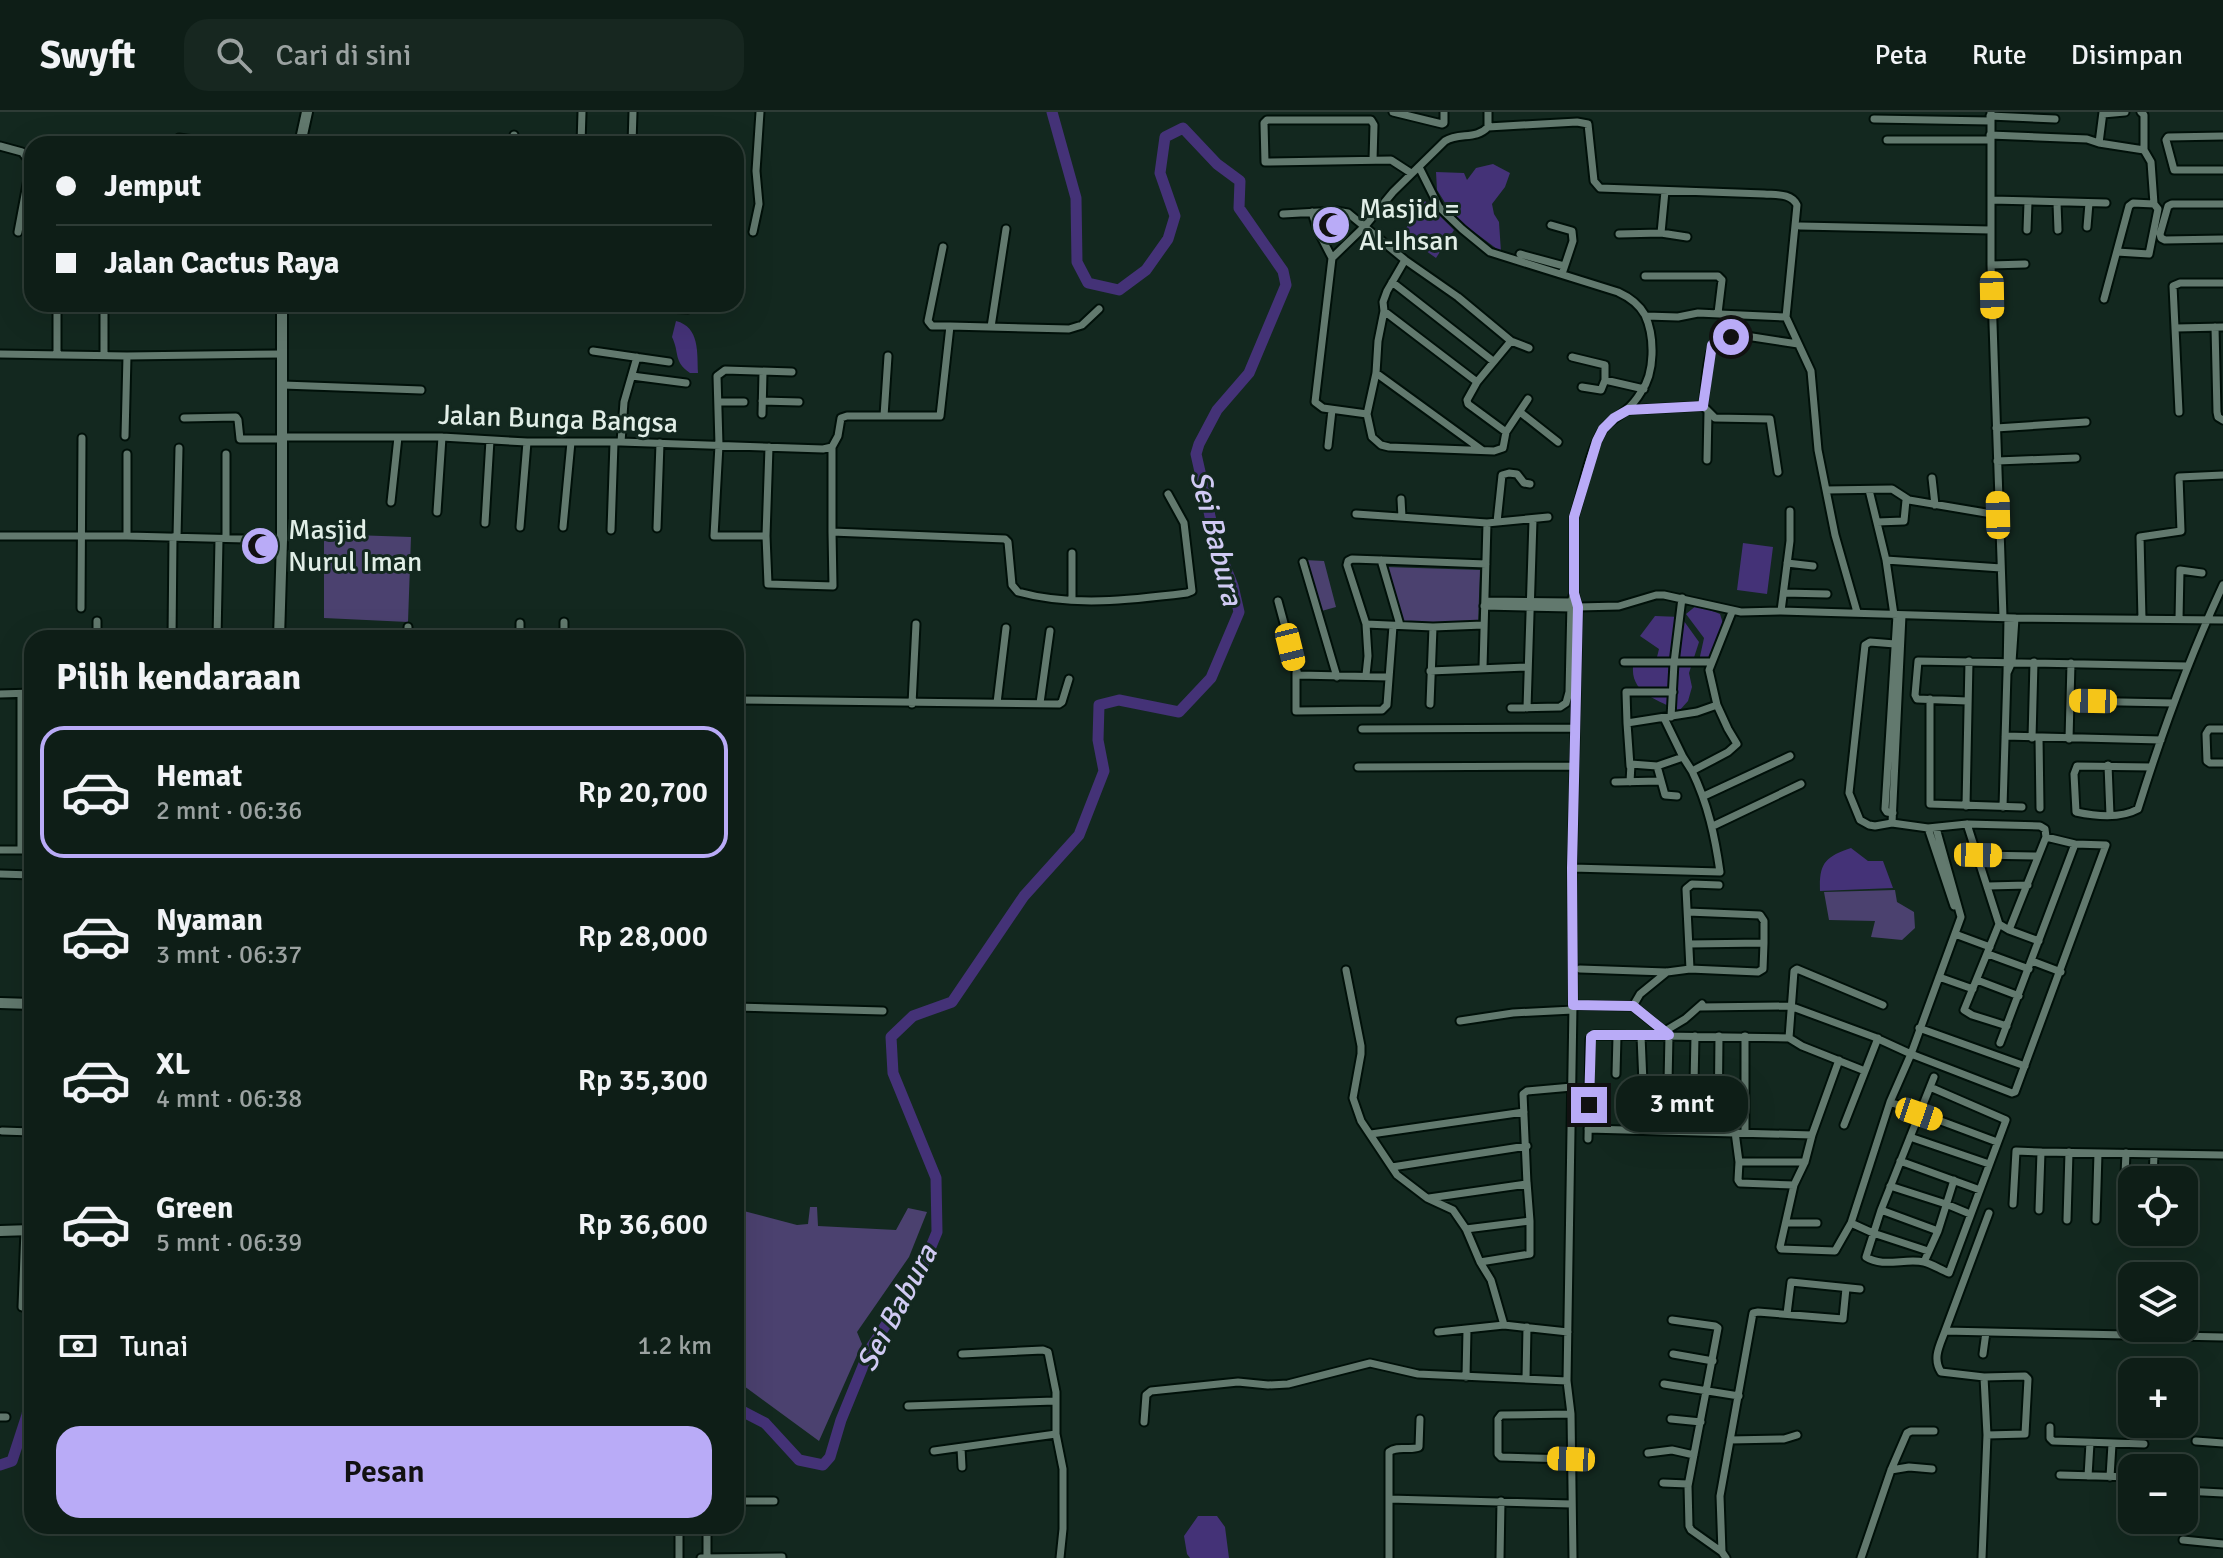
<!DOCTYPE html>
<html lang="id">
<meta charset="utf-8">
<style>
body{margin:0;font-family:Signika,sans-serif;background:#172720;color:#f1f3f6;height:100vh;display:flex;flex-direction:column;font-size:30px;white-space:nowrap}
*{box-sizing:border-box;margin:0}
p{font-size:26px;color:#9ba2a1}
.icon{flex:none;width:44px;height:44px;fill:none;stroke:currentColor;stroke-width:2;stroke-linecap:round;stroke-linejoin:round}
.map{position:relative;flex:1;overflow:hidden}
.side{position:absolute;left:24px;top:518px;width:720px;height:904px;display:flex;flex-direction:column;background:#0e1e17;border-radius:24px;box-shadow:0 8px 32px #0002,0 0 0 2px #2e3c36}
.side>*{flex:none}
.top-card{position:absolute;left:24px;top:24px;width:720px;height:176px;border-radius:24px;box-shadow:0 8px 32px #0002,0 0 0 2px #2e3c36;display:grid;align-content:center;height:176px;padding:0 32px;background:#0e1e17}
.buttons{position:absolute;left:2118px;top:1054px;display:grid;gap:16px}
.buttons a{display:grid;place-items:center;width:80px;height:80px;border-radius:16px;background:#0e1e17;box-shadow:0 8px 32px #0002,0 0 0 2px #2e3c36;font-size:40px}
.end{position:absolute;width:36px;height:36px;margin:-18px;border:10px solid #b9abf7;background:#111;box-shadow:0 0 0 4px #111}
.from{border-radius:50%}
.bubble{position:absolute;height:56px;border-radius:24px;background:#0e1e17;box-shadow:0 8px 32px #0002,0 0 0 2px #2e3c36;font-size:26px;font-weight:600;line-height:56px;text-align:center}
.car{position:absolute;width:24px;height:48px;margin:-24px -12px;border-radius:10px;box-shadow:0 0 6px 2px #0007;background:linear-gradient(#f5c518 24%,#345 0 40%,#f5c518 0 76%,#345 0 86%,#f5c518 0)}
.top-card b{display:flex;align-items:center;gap:28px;height:76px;font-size:30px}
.top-card b+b{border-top:2px solid #2e3c36}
.top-card i{width:20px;height:20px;background:#f1f3f6}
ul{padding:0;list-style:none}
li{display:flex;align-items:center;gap:24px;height:132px;margin:0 16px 12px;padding:0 16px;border:4px solid transparent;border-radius:24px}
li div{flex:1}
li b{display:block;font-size:30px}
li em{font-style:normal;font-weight:600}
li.active{border-color:#b9abf7}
li>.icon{width:72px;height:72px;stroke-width:1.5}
h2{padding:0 32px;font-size:36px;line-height:96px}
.pay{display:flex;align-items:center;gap:20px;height:88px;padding:0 32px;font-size:30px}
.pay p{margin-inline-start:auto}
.button{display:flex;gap:16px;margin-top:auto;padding:16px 32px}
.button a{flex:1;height:92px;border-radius:24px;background:#b9abf7;color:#111;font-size:32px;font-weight:600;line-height:92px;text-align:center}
header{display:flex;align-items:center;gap:48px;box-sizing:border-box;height:112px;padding:0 40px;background:#0e1e17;border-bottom:2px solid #2e3c36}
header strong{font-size:38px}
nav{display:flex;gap:44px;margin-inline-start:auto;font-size:28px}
.search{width:560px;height:72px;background:#172720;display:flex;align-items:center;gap:20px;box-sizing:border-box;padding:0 28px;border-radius:24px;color:#9ba2a1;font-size:30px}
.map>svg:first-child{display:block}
.green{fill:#4b416f}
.water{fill:#443277}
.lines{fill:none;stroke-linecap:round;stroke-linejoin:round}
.river{stroke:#443277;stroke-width:11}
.street-casing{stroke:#001009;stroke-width:11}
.secondary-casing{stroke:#001009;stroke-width:14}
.street{stroke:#62796e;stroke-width:7}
.secondary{stroke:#62796e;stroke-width:10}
.route{stroke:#b9abf7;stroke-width:10}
.labels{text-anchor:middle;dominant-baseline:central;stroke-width:6;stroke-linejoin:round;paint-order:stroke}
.poi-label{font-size:28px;fill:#e1eee7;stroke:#13281f;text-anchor:start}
.street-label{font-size:28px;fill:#e1eee7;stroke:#13281f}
.water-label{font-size:30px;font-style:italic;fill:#d0caf3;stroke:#13281f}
</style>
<header>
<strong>Swyft</strong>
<div class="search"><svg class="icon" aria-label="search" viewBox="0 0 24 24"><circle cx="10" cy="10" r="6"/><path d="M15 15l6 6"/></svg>Cari di sini</div>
<nav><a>Peta</a><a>Rute</a><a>Disimpan</a></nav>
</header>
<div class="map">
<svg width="2223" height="1446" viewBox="0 0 2223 1446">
<rect width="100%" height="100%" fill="#13281f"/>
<!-- green -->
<path class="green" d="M324,422L411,425L408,510L324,506Z
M1304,448L1324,449L1336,495L1318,500Z
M1386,455L1480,458L1478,511L1404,512Z
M1895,778L1897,790L1914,800L1915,816L1902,828L1871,825L1875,809L1829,808L1824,780Z
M810,1095H817L818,1114L896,1118L908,1096L927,1100L909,1145L857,1220L862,1232L819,1329L744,1274L736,1273V1097L797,1113L808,1112Z"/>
<!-- water -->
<path class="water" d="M1493,52L1510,61L1505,75L1492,92L1494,102L1499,110L1501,140L1454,105L1437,78L1436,60L1464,61L1467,68L1476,56Z
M1425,89L1454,118L1436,146L1402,122Z
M676,209C700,215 697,241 698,261H690C673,249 680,242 672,225Z
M1743,431L1773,435L1767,482L1737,478Z
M1697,493L1720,502L1725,518L1706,552L1699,549L1704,526L1686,502Z
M1655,504L1681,505L1699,530L1689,561L1692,575L1688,589L1679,599C1659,588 1631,582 1633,555L1641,548L1656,549L1659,537L1640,524Z
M1851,736L1868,749H1883L1893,776L1820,779C1819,751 1825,745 1851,736Z
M1198,1404H1217L1225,1415L1229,1446H1190L1187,1442L1184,1424Z"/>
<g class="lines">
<!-- river -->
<path class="river" d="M736,1296L765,1311L799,1348L823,1353L830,1345L841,1308L870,1237L920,1161L937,1120L936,1066L893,961L891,925L913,904L952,890L1024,784L1079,723L1104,659L1098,628L1099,593L1119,588L1179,600L1211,566L1239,500L1233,474L1216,431L1196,342L1199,332L1217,298L1249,261L1286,173L1283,159L1239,96L1240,69L1217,52L1183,16L1165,25L1160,61L1175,104L1168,127L1146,158L1119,178L1088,171L1077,150L1076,86L1052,0
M0,1353L12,1349L27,1303L32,1272"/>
<defs>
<path id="street" d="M1393,0L1442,12L1444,11V0
M1991,0V153L2003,505
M2103,2L2125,0
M1990,4L2055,7
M1874,7L1990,9
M1488,15L1577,10L1588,12L1594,69L1600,76L1764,82C1777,83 1791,81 1797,93L1786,205L1811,259L1818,338L1835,423L1857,500
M514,23V32
M1990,23L2087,27L2099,31L2144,38
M2223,24L2168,25L2166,28L2174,58H2223
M1887,28H1990
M2099,31L2103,0
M178,32L179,26L223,32
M581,32L582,0
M632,32L633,0
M0,34L22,40L31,51L18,120
M1373,48L1374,13L1371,8H1267L1264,11L1265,50L1391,48L1411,61
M1419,55L1439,95L1462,117L1490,140L1618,180C1629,185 1639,192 1645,203C1655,225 1655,261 1641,280C1637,287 1631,294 1625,299C1617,306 1608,309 1602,319C1589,341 1584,371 1577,395L1574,405V481L1571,490L1569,580L1566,591L1560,595L1511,596
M1991,88L2106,91
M2057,91L2058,118
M2223,92H2172L2168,94L2160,122L2161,126L2165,128L2223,127
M1312,100L1317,117L1332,146
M1283,102L1336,99L1348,101L1405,148L1458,185L1511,229L1529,236
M1551,113L1572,119L1573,129L1562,162
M1800,114L1990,118
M2087,115L2089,91
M2027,118L2028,90
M753,120L759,92L756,59L760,0
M1661,121L1665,79
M1619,122L1661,121L1687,125
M943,135L928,209L932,214H950
M2117,140L2149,142L2158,97L2154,92L2151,50L2144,38V3L2141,0
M1520,142L1564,154
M1405,148L1387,179L1383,190L1384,199L1378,229L1376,261L1367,302L1372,325L1381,333L1389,335L1494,339L1503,336L1506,320L1528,287
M1991,153L2025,152
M1645,164H1718L1722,168L1718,201
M1392,170L1493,249
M2104,187L2129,94L2133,91L2154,92
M57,192V241
M620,194L688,197L691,192
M1099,197L1082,213L1069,217L950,214L940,304H847L841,306L838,324L832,335V420L1005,427L1008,430L1012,473L1018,480C1072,495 1131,488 1187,481L1192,479L1184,411L1168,382
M1384,199L1477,270
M1646,204L1678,205L1698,201L1786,205
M991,215L1006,117
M2215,215L2217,300L2218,305L2223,308
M2176,216L2223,215
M593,239L669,250
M0,242L127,244L282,242
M104,243V192
M1572,245L1605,253V268L1644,277
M1376,261L1482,338
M632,264L686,271
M283,273L421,278
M1582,275L1601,278L1605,268
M762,289L799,290
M718,290H744
M1628,298L1703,294
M1520,300L1558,330
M2179,300L2173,174L2180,171H2223
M762,302L763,260
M1367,302L1323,296L1315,290L1332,146L1365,114L1393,80L1445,29C1459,20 1476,28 1488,15V0
M884,304L888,244
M184,306L236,305L238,308L240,327H282
M1996,316L2086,310
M1506,320L1468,292L1467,288L1477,270L1511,229
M125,324L127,244
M282,325H442L527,330H621L823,337L832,335
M621,330L624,290L637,245
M1328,334L1332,298
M769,335L766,424L768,472L833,474L832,420
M226,342V426
M1707,348L1708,300
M1997,349L2076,346
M1778,360L1770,307L1715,306L1703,294C1706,276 1706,238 1718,226L1746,224L1798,232
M1932,366L1935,393
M1826,378L1892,377L1909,388L1998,403
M1869,378L1886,448L1894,503
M1401,387L1402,405
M391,390L398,325
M437,400L442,325
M1356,402L1487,411L1548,405
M1497,410L1502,363L1509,361L1517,362L1524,371L1530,372
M1877,410L1904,409L1906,388
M485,411L490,328
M520,415L527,330
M563,415L571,330
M657,416L660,331
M611,418L614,331
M0,424H127L282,428
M127,424V342
M766,424H714L719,333L717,264L725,258L792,260
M177,425L179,336
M1072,441V487
M1381,448L1400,513
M1886,448L2001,456
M1303,450L1337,565
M1787,451L1813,454
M1784,481L1827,482
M1278,489L1298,563L1389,565
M1485,489L1571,490
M1484,494L1571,496
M1578,495L1619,494L1656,483H1664L1741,500L1781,499L2015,506L2223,508
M81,496L82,326
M1781,499L1790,429V399
M2008,506L2007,561L2012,550L2015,506
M2142,507L2140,425L2181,419L2179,365L2223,363
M2179,507L2180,458L2202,461
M97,509V526
M520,511V526
M1366,512L1433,515L1483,513
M408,515V526
M349,522V526
M172,526L173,425
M217,526L219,427
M564,526V510
M1624,550H1711
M1483,555L1487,411
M1430,559L1528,555
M1296,561V599L1382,598L1387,593L1393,514
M1366,563L1368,544L1366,512L1347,453L1348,449L1352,447L1381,448L1486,452
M0,582L32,581
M1930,587V692L2022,695
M736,588L1059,592L1062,590L1069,567
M1967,589L1917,587L1915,583L1918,549L2187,554
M2070,589L2173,591
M997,591L1006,516
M1040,591L1050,519
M912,592L916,512
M1430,592L1433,515
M1527,596L1533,408
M1671,605L1674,551L1682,486
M1664,606L1683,645
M1627,611L1626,580H1673
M1362,617L1575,616
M2223,617H2209L2206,622L2207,649L2210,651H2223
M2005,624L2161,628
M2032,626L2034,550
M2039,626L2040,696
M2069,627L2071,551
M2108,653L2110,703
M1630,654L1627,611L1697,600L1717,593
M1657,654L1665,683L1677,684
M1358,655L1574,654
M2151,655L2077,654L2074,662L2076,700C2095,704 2120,707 2138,697C2162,620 2189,546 2223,473
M1615,670L1660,669
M1630,670L1631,652L1657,654L1683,645L1692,659
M1704,684L1790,644
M1966,694L1969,549
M2003,695L2007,561
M1893,701L1887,700L1885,697L1897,503
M1892,711L1902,503
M1967,712L1999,812L2009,818L2039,829
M1713,714L1801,672
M1928,716L1954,794
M0,738H32
M21,738V582
M1978,743L2038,744
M1572,756L1720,760C1715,725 1708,692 1692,659L1728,640L1737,632L1728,617L1717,593L1709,558L1732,500
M0,762L32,763
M1988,774L2028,773
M1688,800L1760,803L1764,809V831
M1999,812L1964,898L1972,903L2007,914
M2009,818L2046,725
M1955,822L1990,835
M1988,842L2029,857
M2032,849L2061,860
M1580,857L1666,860
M1690,857L1686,777L1692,772L1719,773
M1346,858L1361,934V942L1353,986L1361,1009L1397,1063L1427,1086L1453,1098L1466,1117L1480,1150L1491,1168L1504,1213L1568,1220
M1939,865L1973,877
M1977,868L2019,884
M1573,893L1633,894L1667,922
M1633,894L1640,882L1667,860L1690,857L1758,860L1763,857L1764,831L1689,832
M736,895L883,899
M1700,895L1790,894L1874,925L1911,942L2012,981L2015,980L2106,733L2075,732L2046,725L2045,717L2040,714L1967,712L1928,716L1892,711L1875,714L1869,713L1860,708L1849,681L1865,533L1870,530L1895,532
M1460,909L1513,901L1573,898
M1919,916L2025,954
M1665,919L1685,907L1702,892
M1641,924L1645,1018
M1789,926L1794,859L1797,857L1883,893
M2000,931L2075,732
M1839,948L1812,1023L1805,1050L1794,1073L1780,1135L1781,1137L1835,1139L1851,1111L1890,990L1911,942L1961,805L1936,716
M1616,962L1617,924
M1930,975L2006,1008L1949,1161C1941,1158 1932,1152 1924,1150C1905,1146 1883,1156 1866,1145L1881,1098L1934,965
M1890,990L1997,1030
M1844,1013L1878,926
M1588,1017L1812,1023
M1667,1018L1669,923
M2,1019L32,1020
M1693,1019L1695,924
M1718,1020L1719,924
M1735,1020L1739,1050L1738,1068L1740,1071L1794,1073
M1745,1021V924
M1371,1022L1524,1000
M1910,1025L1989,1052
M1588,1027L1590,927L1594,923L1789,926L1802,934L1865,959
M1900,1049L1980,1078
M1739,1050H1805
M1392,1055L1527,1034
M2153,1068L2154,1042
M1890,1074L1946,1092L1970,1102
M2124,1083L2126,1041
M1429,1086L1527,1072L1523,982L1527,979L1572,975
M2013,1092L2016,1039L2041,1040
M1881,1098L1938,1119
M2039,1098L2041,1040L2223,1043
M2067,1108L2069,1040
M2096,1108L2098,1041
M1786,1111H1817
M1851,1111L1873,1121L1928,1139
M1466,1117L1530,1109L1527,1070
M1480,1150L1530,1142V1109
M1924,1150L1938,1119L1954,1068
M22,1195L25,1118
M1787,1202L1791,1170L1860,1177
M1672,1208L1715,1214L1718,1216L1688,1374L1689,1414L1691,1418L1722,1440L1726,1446
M1945,1219L1989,1101
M1438,1220L1504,1213
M962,1242L1043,1238L1048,1240L1056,1280V1322L1063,1357V1417L1060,1446
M1673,1242L1713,1249
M1983,1242L1986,1220
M1466,1265L1467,1218
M1526,1267L1527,1215
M1664,1272L1739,1284
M908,1294L1055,1289
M0,1305H6
M1671,1307L1701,1310
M1144,1310L1146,1283L1151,1279L1238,1270L1268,1273L1288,1272L1370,1251L1418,1262L1567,1269
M2050,1315V1326L2053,1329L2144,1332
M1987,1323L2025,1322L2028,1267L2025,1264L1984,1265L1941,1260C1932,1246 1940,1233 1945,1219L2223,1225
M1730,1328L1784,1327L1797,1323
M2196,1329L2223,1331
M961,1336L962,1355
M934,1339L1056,1322
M1648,1341L1672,1338L1694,1343
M1571,1347L1501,1345L1498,1342V1307L1501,1303L1571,1302
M2169,1349V1356
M1891,1358L1909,1355L1932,1357
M2060,1363L2132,1365
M2088,1364L2090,1331
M2110,1365L2112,1332
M1663,1371L1688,1372
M2184,1379L2223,1381
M1389,1387L1571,1392
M736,1389H774
M2183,1428L2223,1432
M1722,1440L1720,1384L1753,1201L1758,1200L1843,1207L1846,1176
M707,1445V1414
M679,1446V1414
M701,1446L782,1445
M1389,1446V1340C1397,1333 1410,1339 1419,1335L1420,1307
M1500,1446L1501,1389
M1573,1446L1571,1302L1567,1269L1573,893L1572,756L1578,495L1574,481
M1861,1446L1891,1358L1907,1321L1911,1319H1934
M1982,1446L1987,1323L1984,1265"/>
<path id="secondary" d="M300,32L307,0
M279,526L282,428V192
M0,891L32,892
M0,1119L32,1118"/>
</defs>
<!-- street casing -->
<use href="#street" class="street-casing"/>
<!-- secondary casing -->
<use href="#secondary" class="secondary-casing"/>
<!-- street -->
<use href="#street" class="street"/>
<!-- secondary -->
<use href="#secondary" class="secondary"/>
</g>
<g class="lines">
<!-- route -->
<path class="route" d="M1589,993L1591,925L1594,923H1669L1633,894L1573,893L1572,756L1578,495L1574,481V405L1597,329L1603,317L1614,306L1628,298L1703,294L1712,233L1718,226L1731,225"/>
</g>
<!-- icons -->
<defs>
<symbol id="mosque-disc" viewBox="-11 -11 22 22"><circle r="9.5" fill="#b9abf7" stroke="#13281f"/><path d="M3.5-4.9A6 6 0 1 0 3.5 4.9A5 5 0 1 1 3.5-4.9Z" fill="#111"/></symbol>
</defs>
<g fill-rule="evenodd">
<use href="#mosque-disc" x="1309" y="91" width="44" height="44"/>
<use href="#mosque-disc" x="238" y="412" width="44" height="44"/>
</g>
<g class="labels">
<!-- poi labels -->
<g class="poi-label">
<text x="1359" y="97">Masjid =<tspan x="1359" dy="32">Al-Ihsan</tspan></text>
<text x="288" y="418">Masjid<tspan x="288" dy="32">Nurul Iman</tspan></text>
</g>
<!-- street labels -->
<g class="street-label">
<text transform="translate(558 307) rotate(2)">Jalan Bunga Bangsa</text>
</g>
<!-- water labels -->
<g class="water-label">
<text transform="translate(1216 426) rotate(76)">Sei Babura</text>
<text transform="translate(897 1196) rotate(-62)">Sei Babura</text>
</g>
</g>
</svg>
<div class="buttons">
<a><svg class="icon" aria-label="locate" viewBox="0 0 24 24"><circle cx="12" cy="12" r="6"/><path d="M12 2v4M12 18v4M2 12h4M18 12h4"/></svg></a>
<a><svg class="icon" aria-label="layers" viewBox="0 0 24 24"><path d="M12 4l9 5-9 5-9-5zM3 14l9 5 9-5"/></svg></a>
<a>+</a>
<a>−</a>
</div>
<i class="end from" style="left:1731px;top:225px"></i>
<i class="end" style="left:1589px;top:993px"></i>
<div class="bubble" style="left:1616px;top:964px;width:132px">3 mnt</div>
<i class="car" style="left:1992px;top:183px;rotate:179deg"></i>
<i class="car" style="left:1998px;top:403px;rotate:359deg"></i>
<i class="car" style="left:1290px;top:535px;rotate:166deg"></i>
<i class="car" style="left:2093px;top:589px;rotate:271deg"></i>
<i class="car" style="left:1978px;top:743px;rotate:91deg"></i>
<i class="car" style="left:1919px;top:1002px;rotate:109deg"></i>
<i class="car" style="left:1571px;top:1347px;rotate:272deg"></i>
<div class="top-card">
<b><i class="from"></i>Jemput</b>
<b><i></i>Jalan Cactus Raya</b>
</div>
<section class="side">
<h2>Pilih kendaraan</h2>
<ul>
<li class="active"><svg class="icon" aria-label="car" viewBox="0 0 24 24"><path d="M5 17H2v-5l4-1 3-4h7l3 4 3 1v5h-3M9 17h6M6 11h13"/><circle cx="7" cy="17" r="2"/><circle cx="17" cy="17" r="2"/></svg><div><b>Hemat</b><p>2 mnt · 06:36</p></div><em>Rp 20,700</em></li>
<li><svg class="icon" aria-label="car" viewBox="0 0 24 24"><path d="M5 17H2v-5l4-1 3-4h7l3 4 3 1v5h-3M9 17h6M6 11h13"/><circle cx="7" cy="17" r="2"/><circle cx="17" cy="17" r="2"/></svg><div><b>Nyaman</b><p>3 mnt · 06:37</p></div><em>Rp 28,000</em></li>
<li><svg class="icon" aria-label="car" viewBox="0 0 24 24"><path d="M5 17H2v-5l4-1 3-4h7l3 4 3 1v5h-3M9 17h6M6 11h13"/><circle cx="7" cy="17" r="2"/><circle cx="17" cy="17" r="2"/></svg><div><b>XL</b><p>4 mnt · 06:38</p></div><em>Rp 35,300</em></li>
<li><svg class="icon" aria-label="car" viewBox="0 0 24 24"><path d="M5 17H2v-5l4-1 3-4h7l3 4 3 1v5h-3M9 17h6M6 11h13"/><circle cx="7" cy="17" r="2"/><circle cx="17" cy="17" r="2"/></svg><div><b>Green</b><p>5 mnt · 06:39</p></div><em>Rp 36,600</em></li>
</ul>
<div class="pay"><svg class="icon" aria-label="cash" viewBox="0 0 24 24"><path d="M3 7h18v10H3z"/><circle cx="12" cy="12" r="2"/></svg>Tunai<p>1.2 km</p></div>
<div class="button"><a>Pesan</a></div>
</section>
</div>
